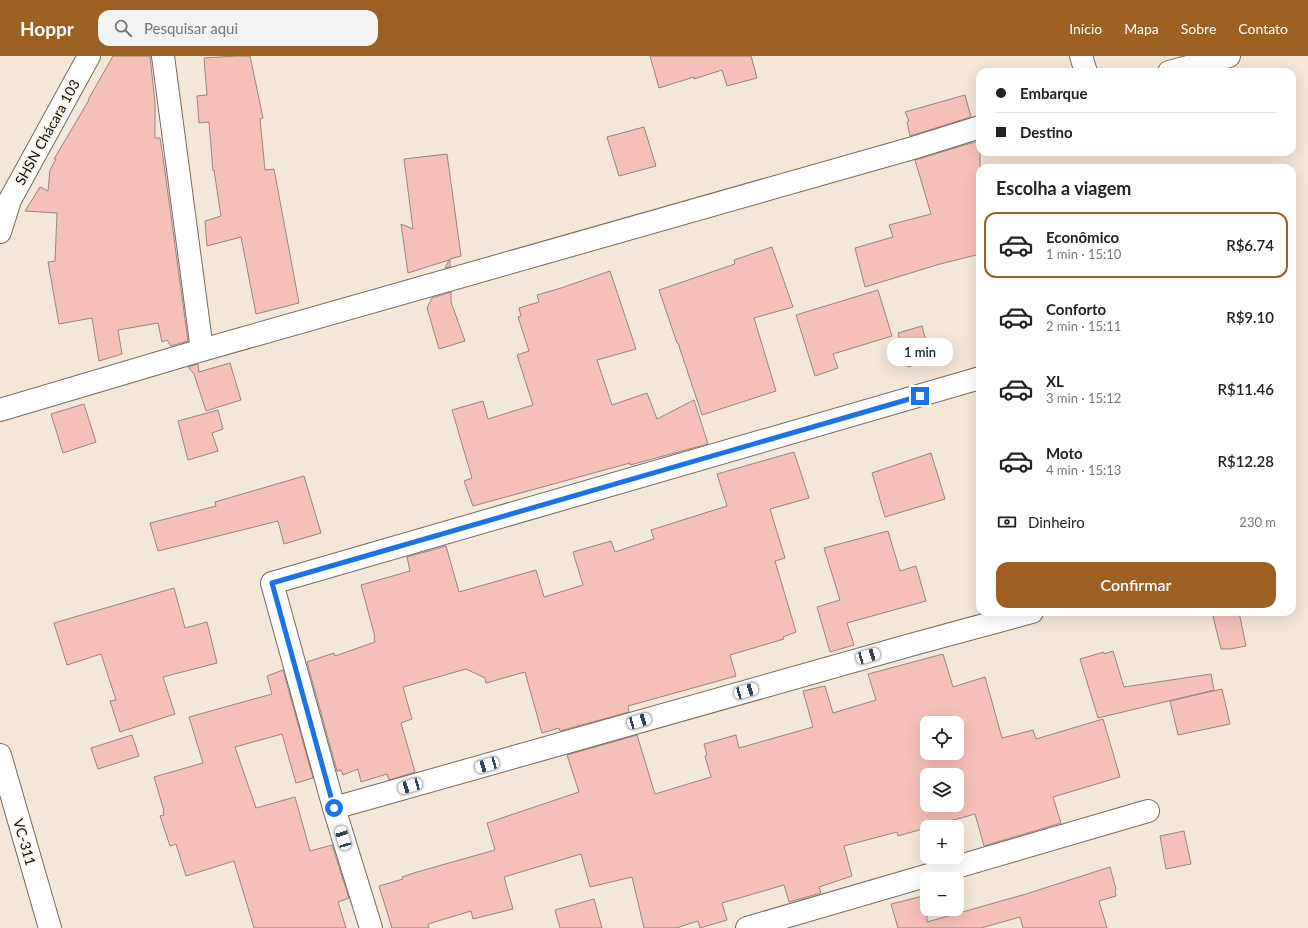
<!DOCTYPE html>
<html lang="pt">
<meta charset="utf-8">
<style>
body{margin:0;font-family:Lato,sans-serif;background:#f2f2f2;color:#222;height:100vh;display:flex;flex-direction:column;font-size:15px;white-space:nowrap}
*{box-sizing:border-box;margin:0}
p{font-size:13px;color:#767676}
.icon{flex:none;width:22px;height:22px;fill:none;stroke:currentColor;stroke-width:2;stroke-linecap:round;stroke-linejoin:round}
.map{position:relative;flex:1;overflow:hidden}
.drawer{position:absolute;left:976px;top:108px;width:320px;height:452px;display:flex;flex-direction:column;background:#fff;border-radius:12px;box-shadow:0 4px 16px #0002}
.drawer>*{flex:none}
.banner{position:absolute;left:976px;top:12px;width:320px;height:88px;border-radius:12px;box-shadow:0 4px 16px #0002;display:grid;align-content:center;height:88px;padding:0 20px;background:#fff}
.controls{position:absolute;left:920px;top:660px;display:grid;gap:8px}
.controls a{display:grid;place-items:center;width:44px;height:44px;border-radius:8px;background:#fff;box-shadow:0 4px 16px #0002;font-size:20px}
.end{position:absolute;width:18px;height:18px;margin:-9px;border:5px solid #1a73e8;background:#fff;box-shadow:0 0 0 2px #fff}
.from{border-radius:50%}
.bubble{position:absolute;height:28px;border-radius:12px;background:#fff;box-shadow:0 4px 16px #0002;font-size:13px;font-weight:600;line-height:28px;text-align:center}
.car{position:absolute;width:12px;height:24px;margin:-12px -6px;border-radius:5px;box-shadow:0 0 3px 1px #0007;background:linear-gradient(#fff 24%,#345 0 40%,#fff 0 76%,#345 0 86%,#fff 0)}
.banner b{display:flex;align-items:center;gap:14px;height:38px;font-size:15px}
.banner b+b{border-top:1px solid #e0e0e0}
.banner i{width:10px;height:10px;background:#222}
ul{padding:0;list-style:none}
li{display:flex;align-items:center;gap:12px;height:66px;margin:0 8px 6px;padding:0 12px;border:2px solid transparent;border-radius:12px}
li div{flex:1}
li b{display:block;font-size:15px}
li em{font-style:normal;font-weight:600}
li.selected{border-color:#9c6022}
li>.icon{width:36px;height:36px;stroke-width:1.5}
h2{padding:0 20px;font-size:18px;line-height:48px}
.pay{display:flex;align-items:center;gap:10px;height:44px;padding:0 20px;font-size:15px}
.pay p{margin-inline-start:auto}
.cta{display:flex;gap:8px;margin-top:auto;padding:8px 20px}
.cta a{flex:1;height:46px;border-radius:12px;background:#9c6022;color:#fff;font-size:16px;font-weight:600;line-height:46px;text-align:center}
header{display:flex;align-items:center;gap:24px;box-sizing:border-box;height:56px;padding:0 20px;background:#9c6022;color:#fff}
header strong{font-size:19px}
nav{display:flex;gap:22px;margin-inline-start:auto;font-size:14px}
.search{width:280px;height:36px;background:#f2f2f2;display:flex;align-items:center;gap:10px;box-sizing:border-box;padding:0 14px;border-radius:12px;color:#767676;font-size:15px}
.map>svg:first-child{display:block}
.building{fill:#f5c0b7;stroke:#998683;fill-rule:evenodd}
.lines{fill:none;stroke-linecap:round;stroke-linejoin:round}
.minor-casing{stroke:#776a5f;stroke-width:24}
.major-casing{stroke:#776a5f;stroke-width:24}
.minor{stroke:#fff;stroke-width:22}
.major{stroke:#fff;stroke-width:22}
.route{stroke:#1a73e8;stroke-width:5}
.labels{text-anchor:middle;dominant-baseline:central;stroke-width:3.5;stroke-linejoin:round;paint-order:stroke}
.street-label{font-size:14px;fill:#100b07;stroke:#fdf4ec}
</style>
<header>
<strong>Hoppr</strong>
<div class="search"><svg class="icon" aria-label="search" viewBox="0 0 24 24"><circle cx="10" cy="10" r="6"/><path d="M15 15l6 6"/></svg>Pesquisar aqui</div>
<nav><a>Início</a><a>Mapa</a><a>Sobre</a><a>Contato</a></nav>
</header>
<div class="map">
<svg width="1308" height="872" viewBox="0 0 1308 872">
<rect width="100%" height="100%" fill="#f4e6d9"/>
<!-- building -->
<path class="building" d="M113,0H150L155,47V82H160L162,94L188,285L171,290L167,284L162,286L158,267L118,274L122,298L99,305L92,262L59,268L48,206L55,205L57,157L25,155L40,131L48,135L50,114L56,103H54L89,44H88Z
M237,0H250L263,62L260,63L265,114L274,113L299,247L256,258L241,181L207,190L205,165L221,160L214,114L213,115L209,66L199,67L197,40L207,39L204,2Z
M650,0H751L757,22L727,30L722,14L694,23V21L659,32Z
M965,39L971,61L910,80L907,66L909,65L905,56Z
M644,71L656,110L619,120L607,81Z
M978,85L980,90V198L940,208L865,231L855,192L893,181L889,169L931,158L915,104Z
M447,98L461,200L450,203V211L445,212L449,204L408,217L401,168L413,173L404,103Z
M772,191L793,251L754,262L776,335L702,359L678,287H677L659,234L735,208L734,204Z
M610,215L636,293L597,304L612,349L647,337L657,363L694,344L708,388L630,409V407L473,450L464,425L472,422L452,354L483,345L488,363L533,349L517,299L529,295L518,261L521,260L519,252L539,246L537,239L561,232Z
M878,234L892,280L833,298L838,312L815,320L796,259Z
M451,236V246L465,285L439,293L427,252L432,242Z
M922,270L931,304L908,311L898,277Z
M230,307L241,344L206,355L194,318L188,311L198,308L199,316Z
M84,348L96,386L63,397L51,358Z
M218,354L223,373L212,377L218,395L188,404L178,365Z
M794,396L809,442L770,453L785,502L775,505L796,576L783,581L784,583L730,599L736,620L628,650L629,656L560,675L559,672L542,677L525,616L486,627L485,622L466,613L403,631L412,663L401,667L415,716L389,724L387,718L361,726L358,713L343,719L341,714L337,715L307,606L334,597L335,600L375,586L374,581H375L361,529L410,515L407,501L446,490L459,536L536,514L544,541L583,529L573,496L611,485L615,496L654,483L651,474L727,450L717,418Z
M931,397L945,443L885,461L872,417Z
M304,420L321,477L284,488L278,465L158,495L150,467L216,450L215,446Z
M888,475L900,515L916,510L926,545L847,567L854,589L830,596L817,551L840,544L824,492Z
M174,532L185,572L207,566L217,607L163,621L175,658L120,676L110,645L116,644L101,598L67,609L54,567Z
M1212,556H1239L1246,590L1230,593H1221Z
M1113,595L1124,631L1211,618L1214,634L1098,662L1080,603L1104,596V598Z
M943,598L953,631L985,621L1002,682L1033,674L1036,683L1103,663L1120,721L1053,741L1061,767L984,790L975,758L898,780L897,776L844,790L852,820L819,831L821,837L789,846L784,829L722,847L727,864L700,872L698,865L676,872H644L632,821L590,831L581,798L504,821L513,853L473,863L471,855L428,868L429,872H392L379,830L403,823L402,821L417,816L495,794L487,767L579,736L567,699L637,679L655,738L711,721L705,700L707,699L704,688L736,679L739,692L813,671L803,635L825,630L833,657L876,644L868,618ZM927,667H957V697H927ZM927,719H957V749H927Z
M283,614L313,722L296,727L282,678L235,691L256,752L295,741L310,795L332,789L349,842L338,846L346,872H254L234,805L186,820L176,788L170,790L160,760L164,759L163,755H164L154,721L203,707L189,661L272,638L267,620Z
M1222,633L1230,668L1178,679L1170,645Z
M132,679L139,700L98,713L91,692Z
M1184,775L1191,808L1166,813L1160,780Z
M1110,811L1116,833L1115,834L1116,840L1099,845L1107,872H1023L1020,861L981,872H898L891,848L927,839V866L1026,838Z
M594,843L602,872H560L555,854Z"/>
<g class="lines">
<defs>
<path id="minor" d="M163,0L202,294
M1081,0L1086,16
M1169,16L1229,0
M0,176L10,144L89,0
M0,354L202,294L913,92L980,71
M334,752L914,588L1032,556
M371,872L334,752L272,527L980,322
M747,872L1148,755"/>
<path id="major" d="M0,699L50,872"/>
</defs>
<!-- minor casing -->
<use href="#minor" class="minor-casing"/>
<!-- major casing -->
<use href="#major" class="major-casing"/>
<!-- minor -->
<use href="#minor" class="minor"/>
<!-- major -->
<use href="#major" class="major"/>
</g>
<g class="lines">
<!-- route -->
<path class="route" d="M334,752L272,527L920,340"/>
</g>
<g class="labels">
<!-- street labels -->
<g class="street-label">
<text transform="translate(47 76) rotate(-61)">SHSN Chácara 103</text>
<text transform="translate(25 786) rotate(74)">VC-311</text>
</g>
</g>
</svg>
<div class="controls">
<a><svg class="icon" aria-label="locate" viewBox="0 0 24 24"><circle cx="12" cy="12" r="6"/><path d="M12 2v4M12 18v4M2 12h4M18 12h4"/></svg></a>
<a><svg class="icon" aria-label="layers" viewBox="0 0 24 24"><path d="M12 4l9 5-9 5-9-5zM3 14l9 5 9-5"/></svg></a>
<a>+</a>
<a>−</a>
</div>
<i class="end from" style="left:334px;top:752px"></i>
<i class="end" style="left:920px;top:340px"></i>
<div class="bubble" style="left:887px;top:282px;width:66px">1 min</div>
<i class="car" style="left:868px;top:600px;rotate:74deg"></i>
<i class="car" style="left:746px;top:635px;rotate:74deg"></i>
<i class="car" style="left:639px;top:665px;rotate:74deg"></i>
<i class="car" style="left:487px;top:709px;rotate:254deg"></i>
<i class="car" style="left:410px;top:730px;rotate:254deg"></i>
<i class="car" style="left:343px;top:782px;rotate:343deg"></i>
<div class="banner">
<b><i class="from"></i>Embarque</b>
<b><i></i>Destino</b>
</div>
<section class="drawer">
<h2>Escolha a viagem</h2>
<ul>
<li class="selected"><svg class="icon" aria-label="car" viewBox="0 0 24 24"><path d="M5 17H2v-5l4-1 3-4h7l3 4 3 1v5h-3M9 17h6M6 11h13"/><circle cx="7" cy="17" r="2"/><circle cx="17" cy="17" r="2"/></svg><div><b>Econômico</b><p>1 min · 15:10</p></div><em>R$6.74</em></li>
<li><svg class="icon" aria-label="car" viewBox="0 0 24 24"><path d="M5 17H2v-5l4-1 3-4h7l3 4 3 1v5h-3M9 17h6M6 11h13"/><circle cx="7" cy="17" r="2"/><circle cx="17" cy="17" r="2"/></svg><div><b>Conforto</b><p>2 min · 15:11</p></div><em>R$9.10</em></li>
<li><svg class="icon" aria-label="car" viewBox="0 0 24 24"><path d="M5 17H2v-5l4-1 3-4h7l3 4 3 1v5h-3M9 17h6M6 11h13"/><circle cx="7" cy="17" r="2"/><circle cx="17" cy="17" r="2"/></svg><div><b>XL</b><p>3 min · 15:12</p></div><em>R$11.46</em></li>
<li><svg class="icon" aria-label="car" viewBox="0 0 24 24"><path d="M5 17H2v-5l4-1 3-4h7l3 4 3 1v5h-3M9 17h6M6 11h13"/><circle cx="7" cy="17" r="2"/><circle cx="17" cy="17" r="2"/></svg><div><b>Moto</b><p>4 min · 15:13</p></div><em>R$12.28</em></li>
</ul>
<div class="pay"><svg class="icon" aria-label="cash" viewBox="0 0 24 24"><path d="M3 7h18v10H3z"/><circle cx="12" cy="12" r="2"/></svg>Dinheiro<p>230 m</p></div>
<div class="cta"><a>Confirmar</a></div>
</section>
</div>
